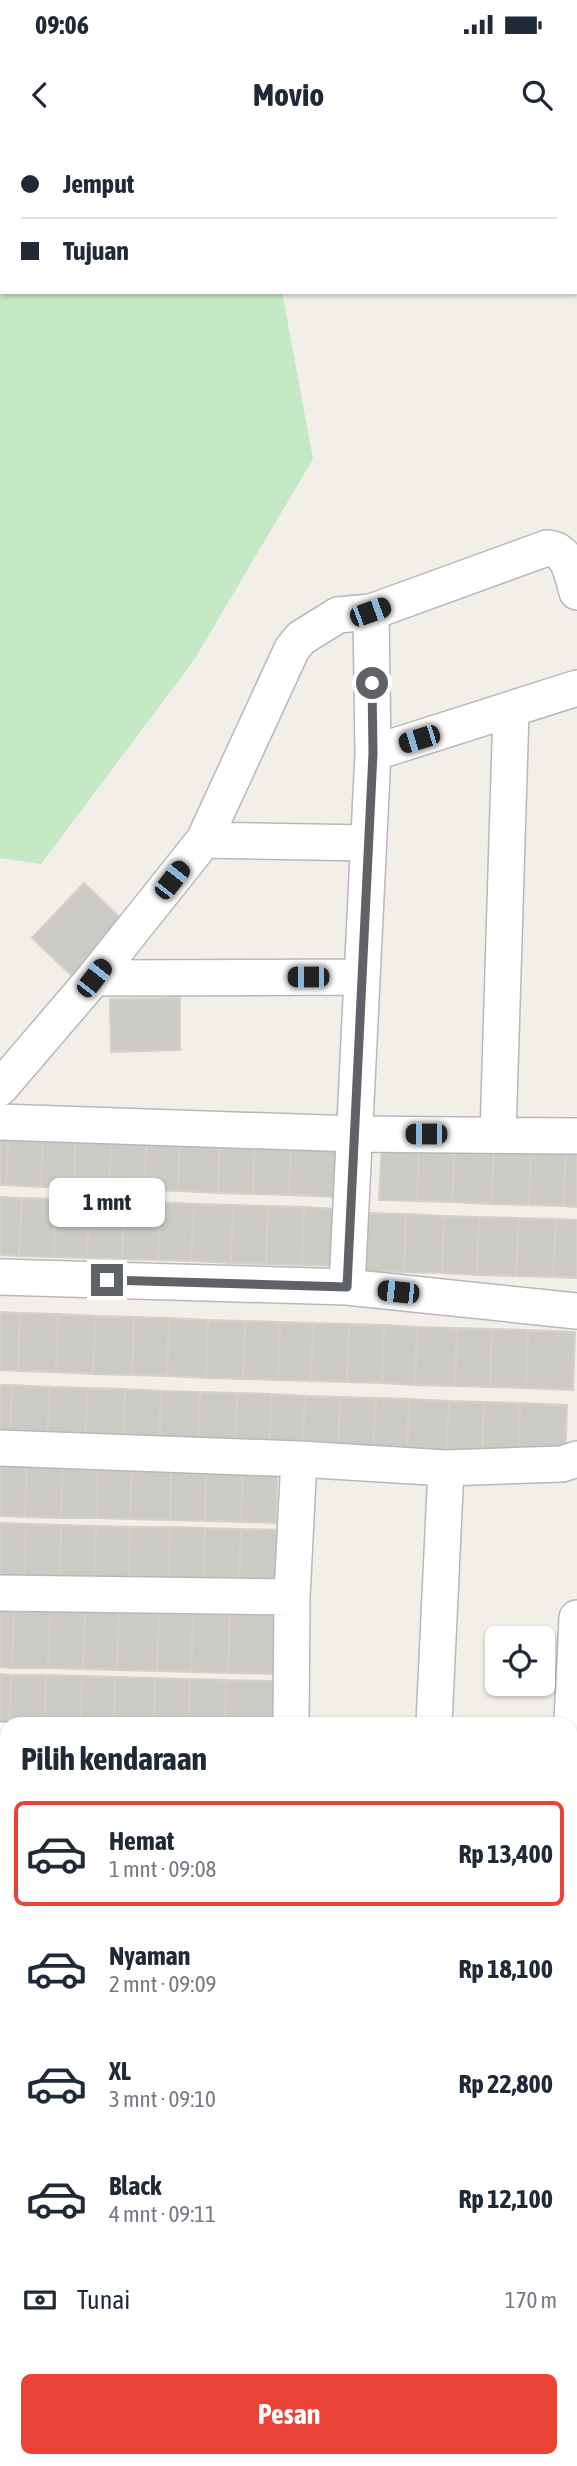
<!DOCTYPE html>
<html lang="id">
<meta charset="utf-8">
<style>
body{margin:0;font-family:"Asap Condensed",sans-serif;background:#f2f2f3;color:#1f2937;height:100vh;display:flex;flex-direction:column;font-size:26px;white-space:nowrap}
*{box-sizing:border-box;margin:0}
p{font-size:23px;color:#747a83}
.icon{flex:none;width:38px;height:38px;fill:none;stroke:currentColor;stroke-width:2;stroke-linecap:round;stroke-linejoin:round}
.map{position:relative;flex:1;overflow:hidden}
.sheet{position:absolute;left:0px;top:1577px;width:578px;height:751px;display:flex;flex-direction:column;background:#fff;border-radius:21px 21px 0 0;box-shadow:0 2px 5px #0004}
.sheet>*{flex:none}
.hud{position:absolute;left:0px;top:0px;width:578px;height:154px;box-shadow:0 2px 5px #0004;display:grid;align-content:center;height:154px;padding:0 21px;background:#fff}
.controls{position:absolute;left:485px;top:1486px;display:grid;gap:14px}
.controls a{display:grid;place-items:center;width:70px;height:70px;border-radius:10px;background:#fff;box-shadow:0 2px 5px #0004;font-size:35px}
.end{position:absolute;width:32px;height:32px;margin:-16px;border:9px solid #5f6368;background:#fff;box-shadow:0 0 0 4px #fff}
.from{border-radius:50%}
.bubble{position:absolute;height:49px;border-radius:10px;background:#fff;box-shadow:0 2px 5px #0004;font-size:23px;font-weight:700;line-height:49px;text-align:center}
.car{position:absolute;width:21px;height:42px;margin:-21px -10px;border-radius:9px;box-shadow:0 0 5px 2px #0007;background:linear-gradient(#222 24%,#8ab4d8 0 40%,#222 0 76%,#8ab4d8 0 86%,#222 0)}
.hud b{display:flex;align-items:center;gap:24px;height:66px;font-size:26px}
.hud b+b{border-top:2px solid #e0e1e3}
.hud i{width:18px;height:18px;background:#1f2937}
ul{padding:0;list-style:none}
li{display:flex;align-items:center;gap:21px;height:105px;margin:0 14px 10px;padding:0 7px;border:4px solid transparent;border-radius:10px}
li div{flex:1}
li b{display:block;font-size:26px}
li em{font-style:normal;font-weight:700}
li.active{border-color:#ea4335}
li>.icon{width:63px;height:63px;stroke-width:1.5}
h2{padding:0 21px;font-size:32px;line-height:84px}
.pay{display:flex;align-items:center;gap:18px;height:77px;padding:0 21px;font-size:26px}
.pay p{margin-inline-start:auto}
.button{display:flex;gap:14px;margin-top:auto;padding:14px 21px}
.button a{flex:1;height:80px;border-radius:10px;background:#ea4335;color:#fff;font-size:28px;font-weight:700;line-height:80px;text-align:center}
.status{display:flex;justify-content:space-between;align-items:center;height:49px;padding:0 35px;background:#fff;direction:ltr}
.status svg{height:19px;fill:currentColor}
header{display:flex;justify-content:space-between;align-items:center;height:91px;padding:0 21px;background:#fff;font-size:32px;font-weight:700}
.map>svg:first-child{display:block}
.green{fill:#c5e8c5}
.building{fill:#cccac5;stroke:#d6d1c6;stroke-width:2}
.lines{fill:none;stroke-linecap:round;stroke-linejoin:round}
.minor-casing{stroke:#b5b8bc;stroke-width:38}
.minor{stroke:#fff;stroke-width:35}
.route{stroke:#5f6368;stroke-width:9}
</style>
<div class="status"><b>09:06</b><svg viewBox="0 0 49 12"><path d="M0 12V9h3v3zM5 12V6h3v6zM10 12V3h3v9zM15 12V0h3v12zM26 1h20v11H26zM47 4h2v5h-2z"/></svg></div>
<header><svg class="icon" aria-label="back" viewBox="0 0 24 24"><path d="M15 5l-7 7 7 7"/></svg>Movio<svg class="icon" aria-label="search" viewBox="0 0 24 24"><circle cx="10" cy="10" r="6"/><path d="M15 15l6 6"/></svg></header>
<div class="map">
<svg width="577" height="2326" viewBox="0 0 577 2326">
<rect width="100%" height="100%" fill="#f1efe8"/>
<!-- green -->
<path class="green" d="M0,0H254V2H2V152H282L313,319L194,520L41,724L0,718Z"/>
<!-- building -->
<path class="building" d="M84,743L126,783L74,838L32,798Z
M180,858V910L111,912L110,859Z
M0,987H9L6,1045H0Z
M9,987L43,989L41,1047L6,1045Z
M43,989L76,990L74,1047H41Z
M76,990L112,991L109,1049L74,1047Z
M112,991L147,992L144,1050L109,1049Z
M147,992L180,994L178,1051L144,1050Z
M180,994L220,995L218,1053L178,1051Z
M220,995L255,996L253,1054L218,1053Z
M255,996L291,997L289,1055L253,1054Z
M291,997L338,999L336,1057L289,1055Z
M382,1002L419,1003L417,1061L379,1060Z
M419,1003L455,1005L452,1062L417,1061Z
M455,1005L494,1006L491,1064L452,1062Z
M494,1006L531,1007L529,1065L491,1064Z
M531,1007L566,1008L563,1066L529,1065Z
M566,1008L577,1009V1067L563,1066Z
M0,1057L22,1058L19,1116L0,1115Z
M22,1058L56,1059L54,1117L19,1116Z
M56,1059L89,1060L87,1118L54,1117Z
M89,1060L124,1061L122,1119L87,1118Z
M124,1061L160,1062L158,1120L122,1119Z
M160,1062L194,1064L191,1121L158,1120Z
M194,1064L233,1065L231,1123L191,1121Z
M233,1065L268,1066L266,1124L231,1123Z
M268,1066L304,1067L302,1125L266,1124Z
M304,1067L336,1069L333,1126L302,1125Z
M369,1073L406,1074L404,1132L366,1131Z
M406,1074L444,1076L442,1133L404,1132Z
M444,1076L479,1077L477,1135L442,1133Z
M479,1077L519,1078L516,1136L477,1135Z
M519,1078L556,1079L553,1137L516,1136Z
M556,1079L577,1080V1138L553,1137Z
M0,1172L20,1173L18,1231L0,1230Z
M20,1173L58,1174L56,1232L18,1231Z
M58,1174L96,1176L93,1234L56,1232Z
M96,1176L134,1177L132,1235L93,1234Z
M134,1177L169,1178L167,1236L132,1235Z
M169,1178L208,1180L206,1238L167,1236Z
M208,1180L245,1181L243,1239L206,1238Z
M245,1181L280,1182L278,1240L243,1239Z
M280,1182L313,1183L311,1241L278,1240Z
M313,1183L349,1184L347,1242L311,1241Z
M349,1184L384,1185L382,1243L347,1242Z
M384,1185L417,1187L415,1245L382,1243Z
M417,1187L457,1188L455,1246L415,1245Z
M457,1188L492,1189L490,1247L455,1246Z
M492,1189L528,1190L526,1248L490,1247Z
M528,1190L575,1192L573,1250L526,1248Z
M0,1245H12L10,1303H0Z
M12,1245L50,1247L47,1304L10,1303Z
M50,1247L88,1248L85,1306L47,1304Z
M88,1248L125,1249L123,1307L85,1306Z
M125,1249L161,1251L159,1308L123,1307Z
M161,1251L200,1252L198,1310L159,1308Z
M200,1252L237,1253L235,1311L198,1310Z
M237,1253L272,1254L269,1312L235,1311Z
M272,1254L305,1256L302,1313L269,1312Z
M305,1256L340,1257L338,1315L302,1313Z
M340,1257L376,1258L373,1316L338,1315Z
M376,1258L409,1259L407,1317L373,1316Z
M409,1259L449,1261L446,1318L407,1317Z
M449,1261L484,1262L482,1319L446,1318Z
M484,1262L520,1263L518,1321L482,1319Z
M520,1263L567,1265L565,1322L518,1321Z
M0,1318L27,1319L25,1377L0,1376Z
M27,1319L63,1320L61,1378L25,1377Z
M63,1320L98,1321L96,1378H61Z
M98,1321L132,1322L130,1379L96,1378Z
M132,1322H171L170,1380L130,1379Z
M171,1322L206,1323L205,1381L170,1380Z
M206,1323L243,1324L241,1382L205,1381Z
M243,1324H278L276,1383L241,1382Z
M0,1383L26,1384L24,1442L0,1441Z
M26,1384L61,1385L60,1443L24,1442Z
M61,1385L96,1386L94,1444L60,1443Z
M96,1386L130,1387L128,1445L94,1444Z
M130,1387H170L168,1446L128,1445Z
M170,1387L205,1388L203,1446H168Z
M205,1388L241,1389L239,1447L203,1446Z
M241,1389L278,1390L276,1448L239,1447Z
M0,1469L14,1470L12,1528L0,1527Z
M14,1470H50L48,1528H12Z
M50,1470L85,1471L83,1529L48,1528Z
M85,1471L119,1472L117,1530L83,1529Z
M119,1472L159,1473L157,1531L117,1530Z
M159,1473L193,1474L191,1532L157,1531Z
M193,1474H230L228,1533L191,1532Z
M230,1474L277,1475L275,1534L228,1533Z
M0,1534L11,1535L9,1584L0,1592Z
M11,1535H46L45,1584H9Z
M46,1535L82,1536L80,1584H45Z
M82,1536L115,1537L114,1584H80Z
M115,1537L155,1538L154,1584H114Z
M155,1538L190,1539L189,1584H154Z
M190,1539L226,1540L225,1584H189Z
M226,1540L273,1541L272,1584H225Z"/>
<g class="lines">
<defs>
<path id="minor" d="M373,613L577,548
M204,700L368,703
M94,838L361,837
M0,948L94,838L204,700L292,509L301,498L338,475L371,472L547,408C569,409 572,435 577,452
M0,982L354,994L577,996
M498,995L511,570
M0,1137L347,1147L577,1171
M347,1147L373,613L371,472
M0,1308L299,1319L446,1328L562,1324L577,1319
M0,1453L292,1457
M291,1584L292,1457L299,1319
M434,1584L446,1328
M0,1600H7
M570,1620L577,1478
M0,1633L7,1639
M570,1798L577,1799
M570,1957L577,1958
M119,2326L122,2320"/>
</defs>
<!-- minor casing -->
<use href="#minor" class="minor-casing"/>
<!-- minor -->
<use href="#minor" class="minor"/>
</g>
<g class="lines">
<!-- route -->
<path class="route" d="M107,1140L347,1147L373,613L372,543"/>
</g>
</svg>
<div class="controls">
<a><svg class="icon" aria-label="locate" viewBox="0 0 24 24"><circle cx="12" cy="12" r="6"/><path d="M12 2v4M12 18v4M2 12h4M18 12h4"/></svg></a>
</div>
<i class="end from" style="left:372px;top:543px"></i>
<i class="end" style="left:107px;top:1140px"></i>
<div class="bubble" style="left:49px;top:1038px;width:116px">1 mnt</div>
<i class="car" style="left:370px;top:472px;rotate:70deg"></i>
<i class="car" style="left:419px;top:599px;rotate:253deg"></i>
<i class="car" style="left:172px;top:740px;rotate:38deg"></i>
<i class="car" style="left:308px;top:837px;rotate:270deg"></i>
<i class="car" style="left:94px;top:838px;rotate:38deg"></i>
<i class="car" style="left:426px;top:994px;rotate:270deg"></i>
<i class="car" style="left:398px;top:1152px;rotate:276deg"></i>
<div class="hud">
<b><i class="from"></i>Jemput</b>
<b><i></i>Tujuan</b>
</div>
<section class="sheet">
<h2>Pilih kendaraan</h2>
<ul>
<li class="active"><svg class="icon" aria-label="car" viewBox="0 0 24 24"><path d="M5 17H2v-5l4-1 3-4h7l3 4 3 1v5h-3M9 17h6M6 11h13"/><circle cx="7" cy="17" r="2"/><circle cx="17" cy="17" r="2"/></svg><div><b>Hemat</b><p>1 mnt · 09:08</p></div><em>Rp 13,400</em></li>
<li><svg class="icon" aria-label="car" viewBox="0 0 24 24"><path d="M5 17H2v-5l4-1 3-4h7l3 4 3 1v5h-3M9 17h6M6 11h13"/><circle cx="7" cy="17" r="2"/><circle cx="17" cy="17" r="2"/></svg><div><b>Nyaman</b><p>2 mnt · 09:09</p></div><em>Rp 18,100</em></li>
<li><svg class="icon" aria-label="car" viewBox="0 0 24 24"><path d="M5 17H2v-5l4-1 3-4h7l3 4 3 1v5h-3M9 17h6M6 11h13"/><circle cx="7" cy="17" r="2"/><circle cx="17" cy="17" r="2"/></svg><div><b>XL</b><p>3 mnt · 09:10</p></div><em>Rp 22,800</em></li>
<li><svg class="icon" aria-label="car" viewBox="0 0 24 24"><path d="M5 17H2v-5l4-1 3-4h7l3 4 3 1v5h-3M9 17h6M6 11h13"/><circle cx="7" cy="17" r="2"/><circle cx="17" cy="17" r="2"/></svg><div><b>Black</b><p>4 mnt · 09:11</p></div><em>Rp 12,100</em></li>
</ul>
<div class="pay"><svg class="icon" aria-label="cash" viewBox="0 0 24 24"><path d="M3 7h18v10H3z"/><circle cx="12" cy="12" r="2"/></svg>Tunai<p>170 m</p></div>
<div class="button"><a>Pesan</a></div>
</section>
</div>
